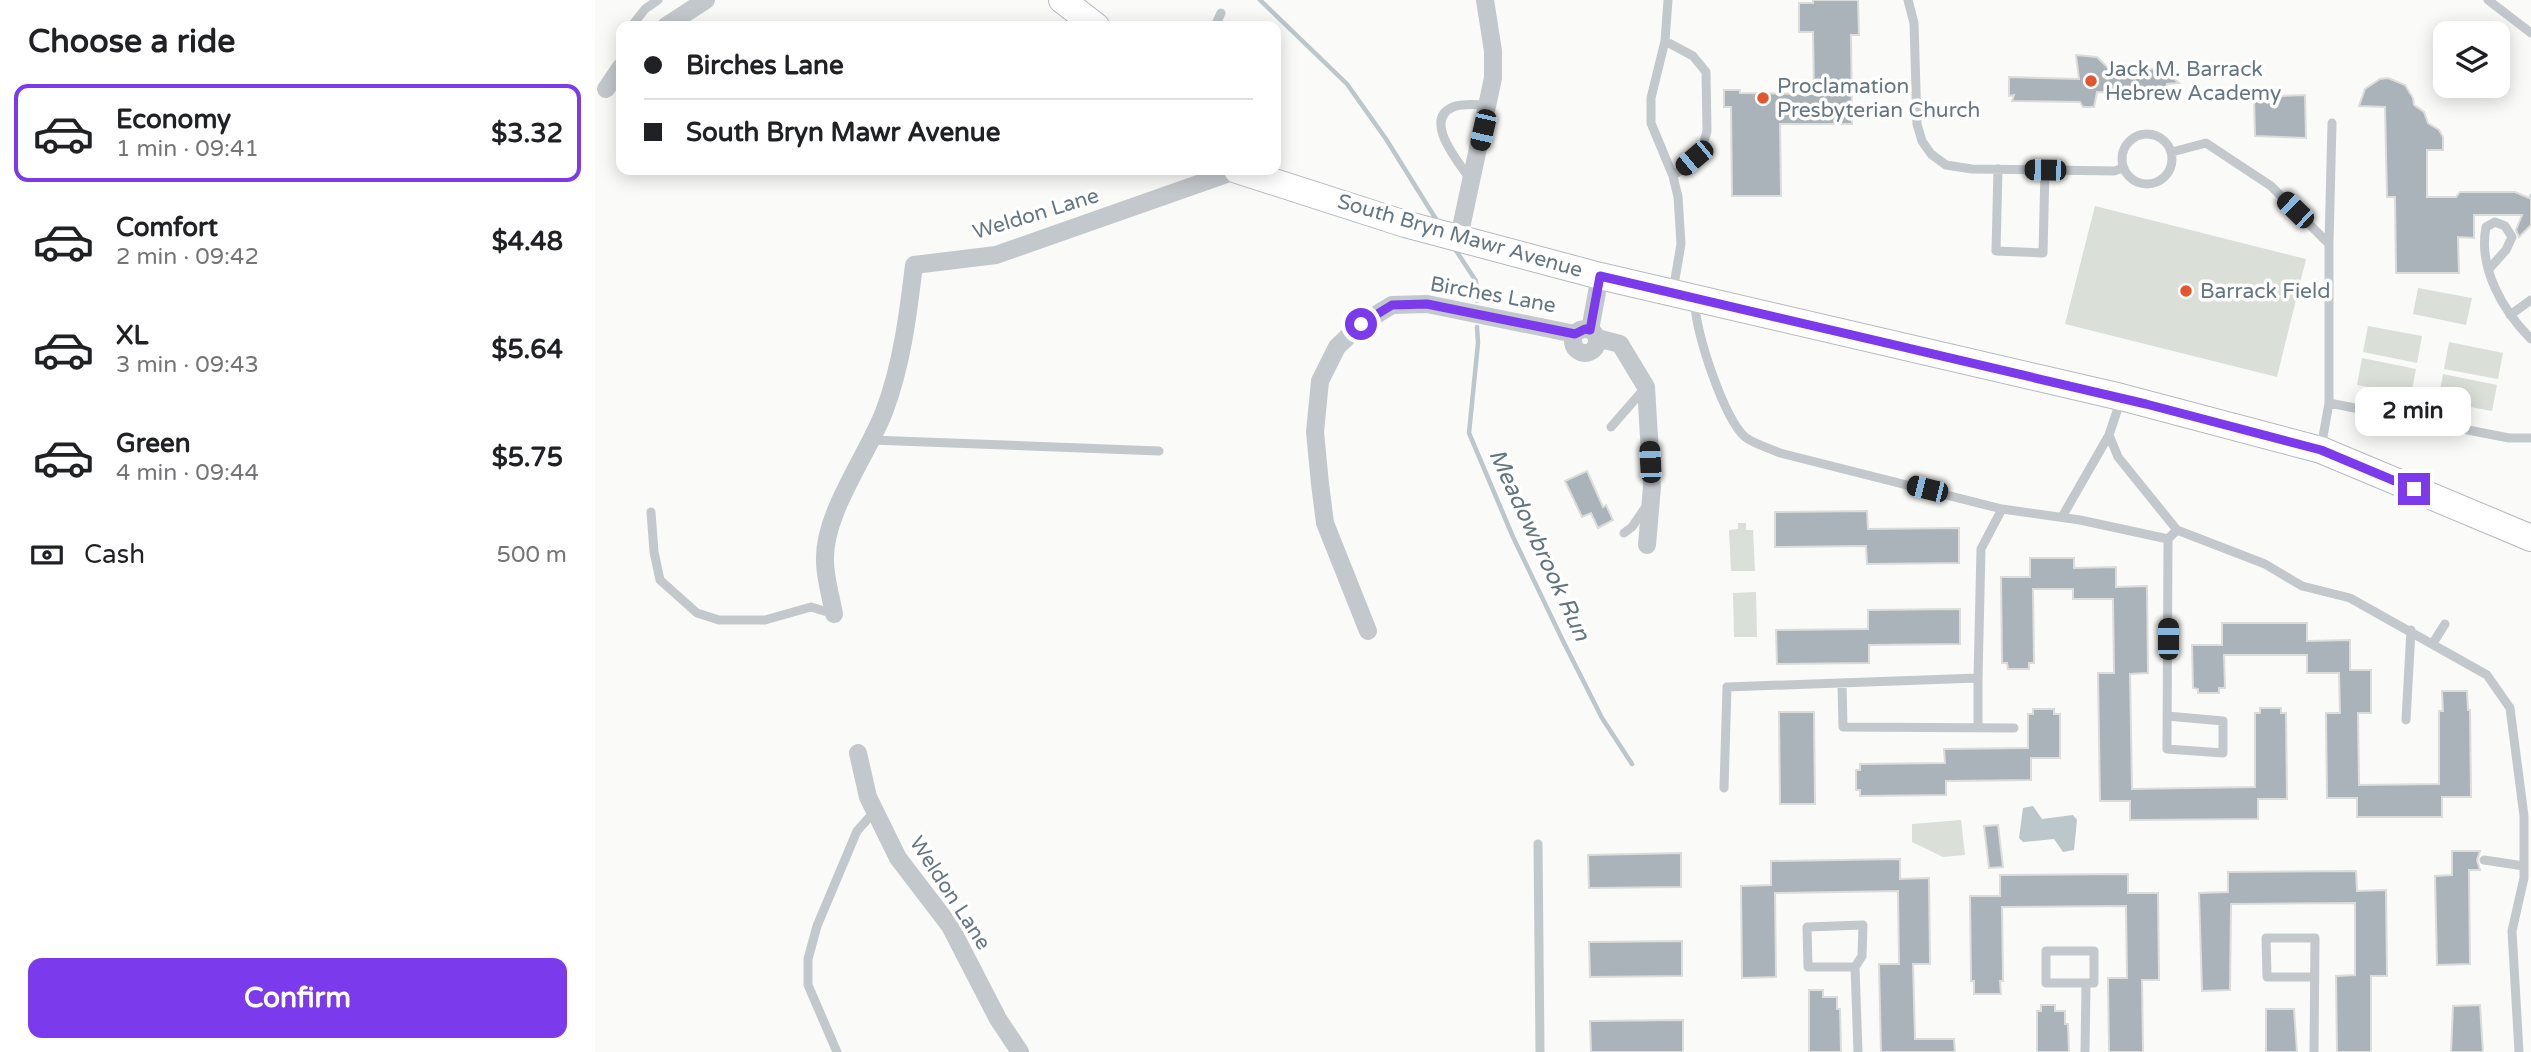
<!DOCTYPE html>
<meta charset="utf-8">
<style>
body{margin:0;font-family:"Varela Round",sans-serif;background:#f6f6f6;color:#202124;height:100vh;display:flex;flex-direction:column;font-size:26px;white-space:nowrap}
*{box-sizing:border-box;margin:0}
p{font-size:23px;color:#757577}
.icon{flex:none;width:38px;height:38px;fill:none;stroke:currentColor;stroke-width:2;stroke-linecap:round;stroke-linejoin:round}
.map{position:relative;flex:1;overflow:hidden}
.side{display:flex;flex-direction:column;background:#fff;width:595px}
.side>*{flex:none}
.hud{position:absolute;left:21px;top:21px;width:665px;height:154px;border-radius:14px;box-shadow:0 4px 18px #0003;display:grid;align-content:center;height:154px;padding:0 28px;background:#fff}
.fabs{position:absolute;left:1838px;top:21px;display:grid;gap:14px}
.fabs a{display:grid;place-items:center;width:77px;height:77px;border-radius:14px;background:#fff;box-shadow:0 4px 18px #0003;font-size:35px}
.end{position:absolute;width:32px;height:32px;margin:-16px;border:9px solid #7c3aed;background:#fff;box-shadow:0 0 0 4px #fff}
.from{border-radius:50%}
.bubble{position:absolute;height:49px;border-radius:14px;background:#fff;box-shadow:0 4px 18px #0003;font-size:23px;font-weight:700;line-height:49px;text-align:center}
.car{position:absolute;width:21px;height:42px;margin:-21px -10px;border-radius:9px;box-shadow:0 0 5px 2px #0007;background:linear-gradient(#222 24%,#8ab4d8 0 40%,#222 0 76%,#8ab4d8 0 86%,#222 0)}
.hud b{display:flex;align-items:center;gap:24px;height:66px;font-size:26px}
.hud b+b{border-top:2px solid #e0e0e0}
.hud i{width:18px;height:18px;background:#202124}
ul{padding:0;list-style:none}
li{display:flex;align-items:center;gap:21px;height:98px;margin:0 14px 10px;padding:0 14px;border:4px solid transparent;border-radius:14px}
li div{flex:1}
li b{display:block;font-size:26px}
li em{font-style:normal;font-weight:700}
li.active{border-color:#7c3aed}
li>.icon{width:63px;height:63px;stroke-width:1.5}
h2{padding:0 28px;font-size:32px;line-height:84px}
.pay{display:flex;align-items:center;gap:18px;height:77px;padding:0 28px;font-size:26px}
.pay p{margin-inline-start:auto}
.button{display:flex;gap:14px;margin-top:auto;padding:14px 28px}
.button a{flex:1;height:80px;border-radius:14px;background:#7c3aed;color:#fff;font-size:28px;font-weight:700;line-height:80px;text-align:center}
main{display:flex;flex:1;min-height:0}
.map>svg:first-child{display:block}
.green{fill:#dadfd7}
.water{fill:#bbc7cb}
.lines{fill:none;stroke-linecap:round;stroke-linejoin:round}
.stream{stroke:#bbc7cb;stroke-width:4.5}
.building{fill:#aab3b9;stroke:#dcdcda;stroke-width:2}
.secondary-casing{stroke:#b3babf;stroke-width:28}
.lane{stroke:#c3c8cc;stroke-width:9}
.street{stroke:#c3c8cc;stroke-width:18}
.secondary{stroke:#fff;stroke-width:26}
.route{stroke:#7c3aed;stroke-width:9}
.poi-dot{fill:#e4572e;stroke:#fff;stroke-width:2.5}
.labels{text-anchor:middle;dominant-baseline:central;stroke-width:7;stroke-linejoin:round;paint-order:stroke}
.poi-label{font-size:21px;fill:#657683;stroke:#fff;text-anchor:start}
.street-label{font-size:21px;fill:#657683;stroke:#fff}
.water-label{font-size:23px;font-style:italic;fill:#60757c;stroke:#fff}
</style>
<main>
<section class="side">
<h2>Choose a ride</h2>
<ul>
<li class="active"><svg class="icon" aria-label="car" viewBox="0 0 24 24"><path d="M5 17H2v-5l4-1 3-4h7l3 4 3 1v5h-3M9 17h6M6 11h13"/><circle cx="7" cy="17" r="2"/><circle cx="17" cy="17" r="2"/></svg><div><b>Economy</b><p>1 min · 09:41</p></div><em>$3.32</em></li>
<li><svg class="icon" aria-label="car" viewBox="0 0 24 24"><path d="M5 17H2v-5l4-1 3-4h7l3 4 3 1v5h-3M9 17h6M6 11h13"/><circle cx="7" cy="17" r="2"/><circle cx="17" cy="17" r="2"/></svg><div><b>Comfort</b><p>2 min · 09:42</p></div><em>$4.48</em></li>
<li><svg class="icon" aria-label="car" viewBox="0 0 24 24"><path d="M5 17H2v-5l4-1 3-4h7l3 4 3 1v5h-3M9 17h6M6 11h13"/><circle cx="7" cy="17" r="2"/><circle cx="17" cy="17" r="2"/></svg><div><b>XL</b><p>3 min · 09:43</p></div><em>$5.64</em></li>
<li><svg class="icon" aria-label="car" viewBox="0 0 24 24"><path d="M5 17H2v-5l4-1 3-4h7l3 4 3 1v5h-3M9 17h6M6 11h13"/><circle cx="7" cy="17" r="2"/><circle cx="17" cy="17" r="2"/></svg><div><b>Green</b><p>4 min · 09:44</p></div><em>$5.75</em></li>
</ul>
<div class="pay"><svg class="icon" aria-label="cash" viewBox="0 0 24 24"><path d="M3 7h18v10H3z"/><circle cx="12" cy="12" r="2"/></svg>Cash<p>500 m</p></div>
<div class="button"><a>Confirm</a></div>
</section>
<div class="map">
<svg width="1936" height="1052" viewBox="0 0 1936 1052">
<rect width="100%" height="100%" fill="#fafaf8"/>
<!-- green -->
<path class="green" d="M1500,206L1711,259L1682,377L1470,324Z
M1823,288L1877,298L1871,325L1818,314Z
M1773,326L1827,336L1822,363L1768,352Z
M1854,342L1908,353L1903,379L1849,369Z
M1767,358L1821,369L1816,395L1762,385Z
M1848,374L1902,385L1897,411L1843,401Z
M1143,523H1151V530H1158L1160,571H1136L1134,530L1143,529Z
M1161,592L1162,637H1139L1138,593Z
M1366,820L1370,855L1348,857L1317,842V824Z"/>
<!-- water -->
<path class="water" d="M1438,806L1447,819L1478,815L1482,820L1479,850L1468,852L1459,839L1428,842L1424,838L1428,808Z"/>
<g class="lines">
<!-- stream -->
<path class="stream" d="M665,0L752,84L791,139L844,224
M860,249L881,281L882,301
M882,327L883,343L874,433L918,537L968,641L1007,718L1037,764"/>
</g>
<!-- building -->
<path class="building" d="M1218,0H1263L1264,35H1256L1257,124H1185L1186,196H1137L1136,107H1129V90H1145V93L1219,94L1218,32H1204V3H1218Z
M1481,55L1502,57L1514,69H1567L1584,83L1572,84L1573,93L1502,92L1499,107H1488L1485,102L1417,101L1419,95L1414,96V77L1484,79Z
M1793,78L1810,85L1818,98L1819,105L1829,112L1833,123L1844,130L1848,137V150H1832V197H1861L1865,192H1920L1934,198L1936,194V225L1924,237L1921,230L1927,215H1879V238L1863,237L1864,273H1801L1800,197H1792L1790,107L1764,106L1770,89L1785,79Z
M1710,95L1711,138L1660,136L1659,97Z
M992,471L1008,507L1011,505L1018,520L1003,528L996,513L987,517L970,481Z
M1272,511L1273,529L1364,528V563L1272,564L1271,546L1180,547V512Z
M1435,558H1479V568L1521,567V587L1552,586L1553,673L1535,674L1537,789L1660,787V713H1665V708H1686V713H1691L1692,799H1663V819L1535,820V801H1505L1503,673H1519L1518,599H1478V589H1438L1439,663H1434V669H1413L1412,663H1407L1406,577H1435Z
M1365,609V644L1274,645V663L1182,664L1181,630L1273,629V610Z
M1627,623H1712V641L1755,640V670H1776V713H1763L1764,785L1844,784V711H1848L1847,691H1872L1873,710H1875L1876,797H1847V817H1762V798H1732L1731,713H1745L1744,673H1712V655H1629L1630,688H1624V693H1603V689L1598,688L1597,645H1627Z
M1438,709H1459V714H1465V758H1436V780L1351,781V795L1265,796V790H1261V770H1265V764L1350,763L1349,749L1433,748V714H1438Z
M1184,712H1219L1220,804H1185Z
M1403,825L1408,867L1394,868L1389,826Z
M1857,851H1885L1882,860L1885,870H1874L1875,964L1842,965L1840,876L1857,875Z
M1086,853V887L994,888L993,855Z
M1305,859V879L1334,878L1335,964H1318L1320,1039H1359L1360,1052H1286L1284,964H1304L1303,891L1180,893L1181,977L1147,978L1146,886L1176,885V861Z
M1761,871L1762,891L1791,890L1792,976H1776V1052H1742L1741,976L1760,975V903L1636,904L1635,990L1607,991L1604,893L1633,892V872Z
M1533,874V893H1563L1564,980H1547L1548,1052H1514L1513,978H1532L1531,906L1407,907L1408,981H1405L1406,994H1379V981H1376L1375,896H1405V875Z
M1087,941V976L995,977L994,942Z
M1214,990H1228V997H1242V1009H1245L1246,1052H1214Z
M1446,1005H1460V1011H1470V1024H1473L1474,1052H1442V1011H1446Z
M1885,1005L1888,1052H1856L1858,1006Z
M1671,1009H1699L1702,1052H1671Z
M1088,1020V1052H996L995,1021Z"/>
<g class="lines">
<defs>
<path id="secondary" d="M467,0L501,26
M642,170L810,224L1005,276L1526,397L1726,450L1936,538"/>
</defs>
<!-- secondary casing -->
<use href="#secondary" class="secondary-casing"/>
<!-- lane -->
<path class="lane" d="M1073,0L1070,41L1056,98V123L1078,176L1083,197L1086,244L1078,291
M1313,0L1319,23L1322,124L1327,141L1336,154L1351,165L1377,169L1519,171L1529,168
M1893,0L1936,33
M40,26L39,23L50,9L63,0
M620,26L626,13
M1070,41L1098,56L1111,72L1112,131L1106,152L1078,176
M1527 159a25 25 0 1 1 50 0a25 25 0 1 1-50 0Z
M1577,152L1611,143L1676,186L1734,244V403L1726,448
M1403,169L1401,251L1448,253L1450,170
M874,178C864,162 827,120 858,107C868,103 882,105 892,105
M1734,244L1737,123
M1894,269L1911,250L1917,237L1910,226L1900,222L1891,227C1883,268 1908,311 1936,339
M1100,303C1100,332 1129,418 1150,437C1159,444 1174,448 1185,453L1407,509L1485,520L1573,539L1582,530L1523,457L1514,435L1526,399
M1915,315L1936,300
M1734,403L1914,438H1936
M1016,427L1050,388
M276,440L564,451
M56,512L59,552L65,580L102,613L124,620H170L216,607L239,614
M1467,517L1514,435
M1582,530L1670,564L1707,586L1755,598L1892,675L1915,708L1929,816V878L1917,931L1924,1052
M1029,533L1037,527L1050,508
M1838,643L1850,624
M1383,678V728
M1247,683L1248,727L1419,728
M1572,716L1628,721V753L1572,749L1573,539
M1811,720L1816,630
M1129,788L1132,687L1383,678L1386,549L1407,509
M943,844L945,1052
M1889,860L1929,866
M1451,951H1499V983H1451Z
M1260,967H1213L1212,927L1268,925L1267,956L1260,967L1263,1052
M242,1052L213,985V959L222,926L262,831L280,811
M1490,1052L1491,984
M1719,1052L1720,938H1671L1672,977H1719"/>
<!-- street -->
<path class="street" d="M71,26L111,0
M11,89L26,67
M864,237L898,78V51L890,0
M978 341a12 12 0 1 1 24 0a12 12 0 1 1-24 0Z
M995,330L1005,276
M1002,338L1025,344L1051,387L1057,487L1052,545
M239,614C236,597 230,578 230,561C228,514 272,456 289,412C307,365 313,314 319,265L401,255L643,170
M773,631L730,523L725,484L720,432L725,381L742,347L766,324L797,305L832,304L980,334
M263,753L273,797L303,858L355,926L403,1019L425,1052"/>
<!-- secondary -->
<use href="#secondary" class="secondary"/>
</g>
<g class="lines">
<!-- route -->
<path class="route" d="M766,324L797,305L832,304L980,334L990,329L995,330L1005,276L1551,404L1726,450L1819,489"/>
</g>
<!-- markers -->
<g class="poi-dot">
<circle cx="1496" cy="81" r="7"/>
<circle cx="1168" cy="98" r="7"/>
<circle cx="1591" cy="291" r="7"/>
</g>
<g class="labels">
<!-- poi labels -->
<g class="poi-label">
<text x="1510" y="69">Jack M. Barrack<tspan x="1510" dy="24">Hebrew Academy</tspan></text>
<text x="1182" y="86">Proclamation<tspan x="1182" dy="24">Presbyterian Church</tspan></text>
<text x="1605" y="291">Barrack Field</text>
</g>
<!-- street labels -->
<g class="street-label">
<text transform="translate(441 214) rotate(-17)">Weldon Lane</text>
<text transform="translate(865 236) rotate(16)">South Bryn Mawr Avenue</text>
<text transform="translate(898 295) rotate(10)">Birches Lane</text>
<text transform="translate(355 893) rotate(57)">Weldon Lane</text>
</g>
<!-- water labels -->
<g class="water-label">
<text transform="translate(944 545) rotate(65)">Meadowbrook Run</text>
</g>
</g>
</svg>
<div class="fabs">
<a><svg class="icon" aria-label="layers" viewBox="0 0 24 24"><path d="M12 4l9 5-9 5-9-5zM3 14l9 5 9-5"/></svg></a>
</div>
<i class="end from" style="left:766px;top:324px"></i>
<i class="end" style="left:1819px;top:489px"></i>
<div class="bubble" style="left:1760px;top:387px;width:116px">2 min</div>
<i class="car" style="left:888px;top:130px;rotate:193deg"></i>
<i class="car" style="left:1099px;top:158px;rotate:230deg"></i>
<i class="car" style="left:1450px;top:170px;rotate:271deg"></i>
<i class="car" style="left:1700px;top:210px;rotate:314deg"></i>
<i class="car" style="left:1055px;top:462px;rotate:357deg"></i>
<i class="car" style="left:1332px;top:489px;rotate:284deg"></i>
<i class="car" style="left:1573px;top:639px;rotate:0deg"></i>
<div class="hud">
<b><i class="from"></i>Birches Lane</b>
<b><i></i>South Bryn Mawr Avenue</b>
</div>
</div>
</main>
